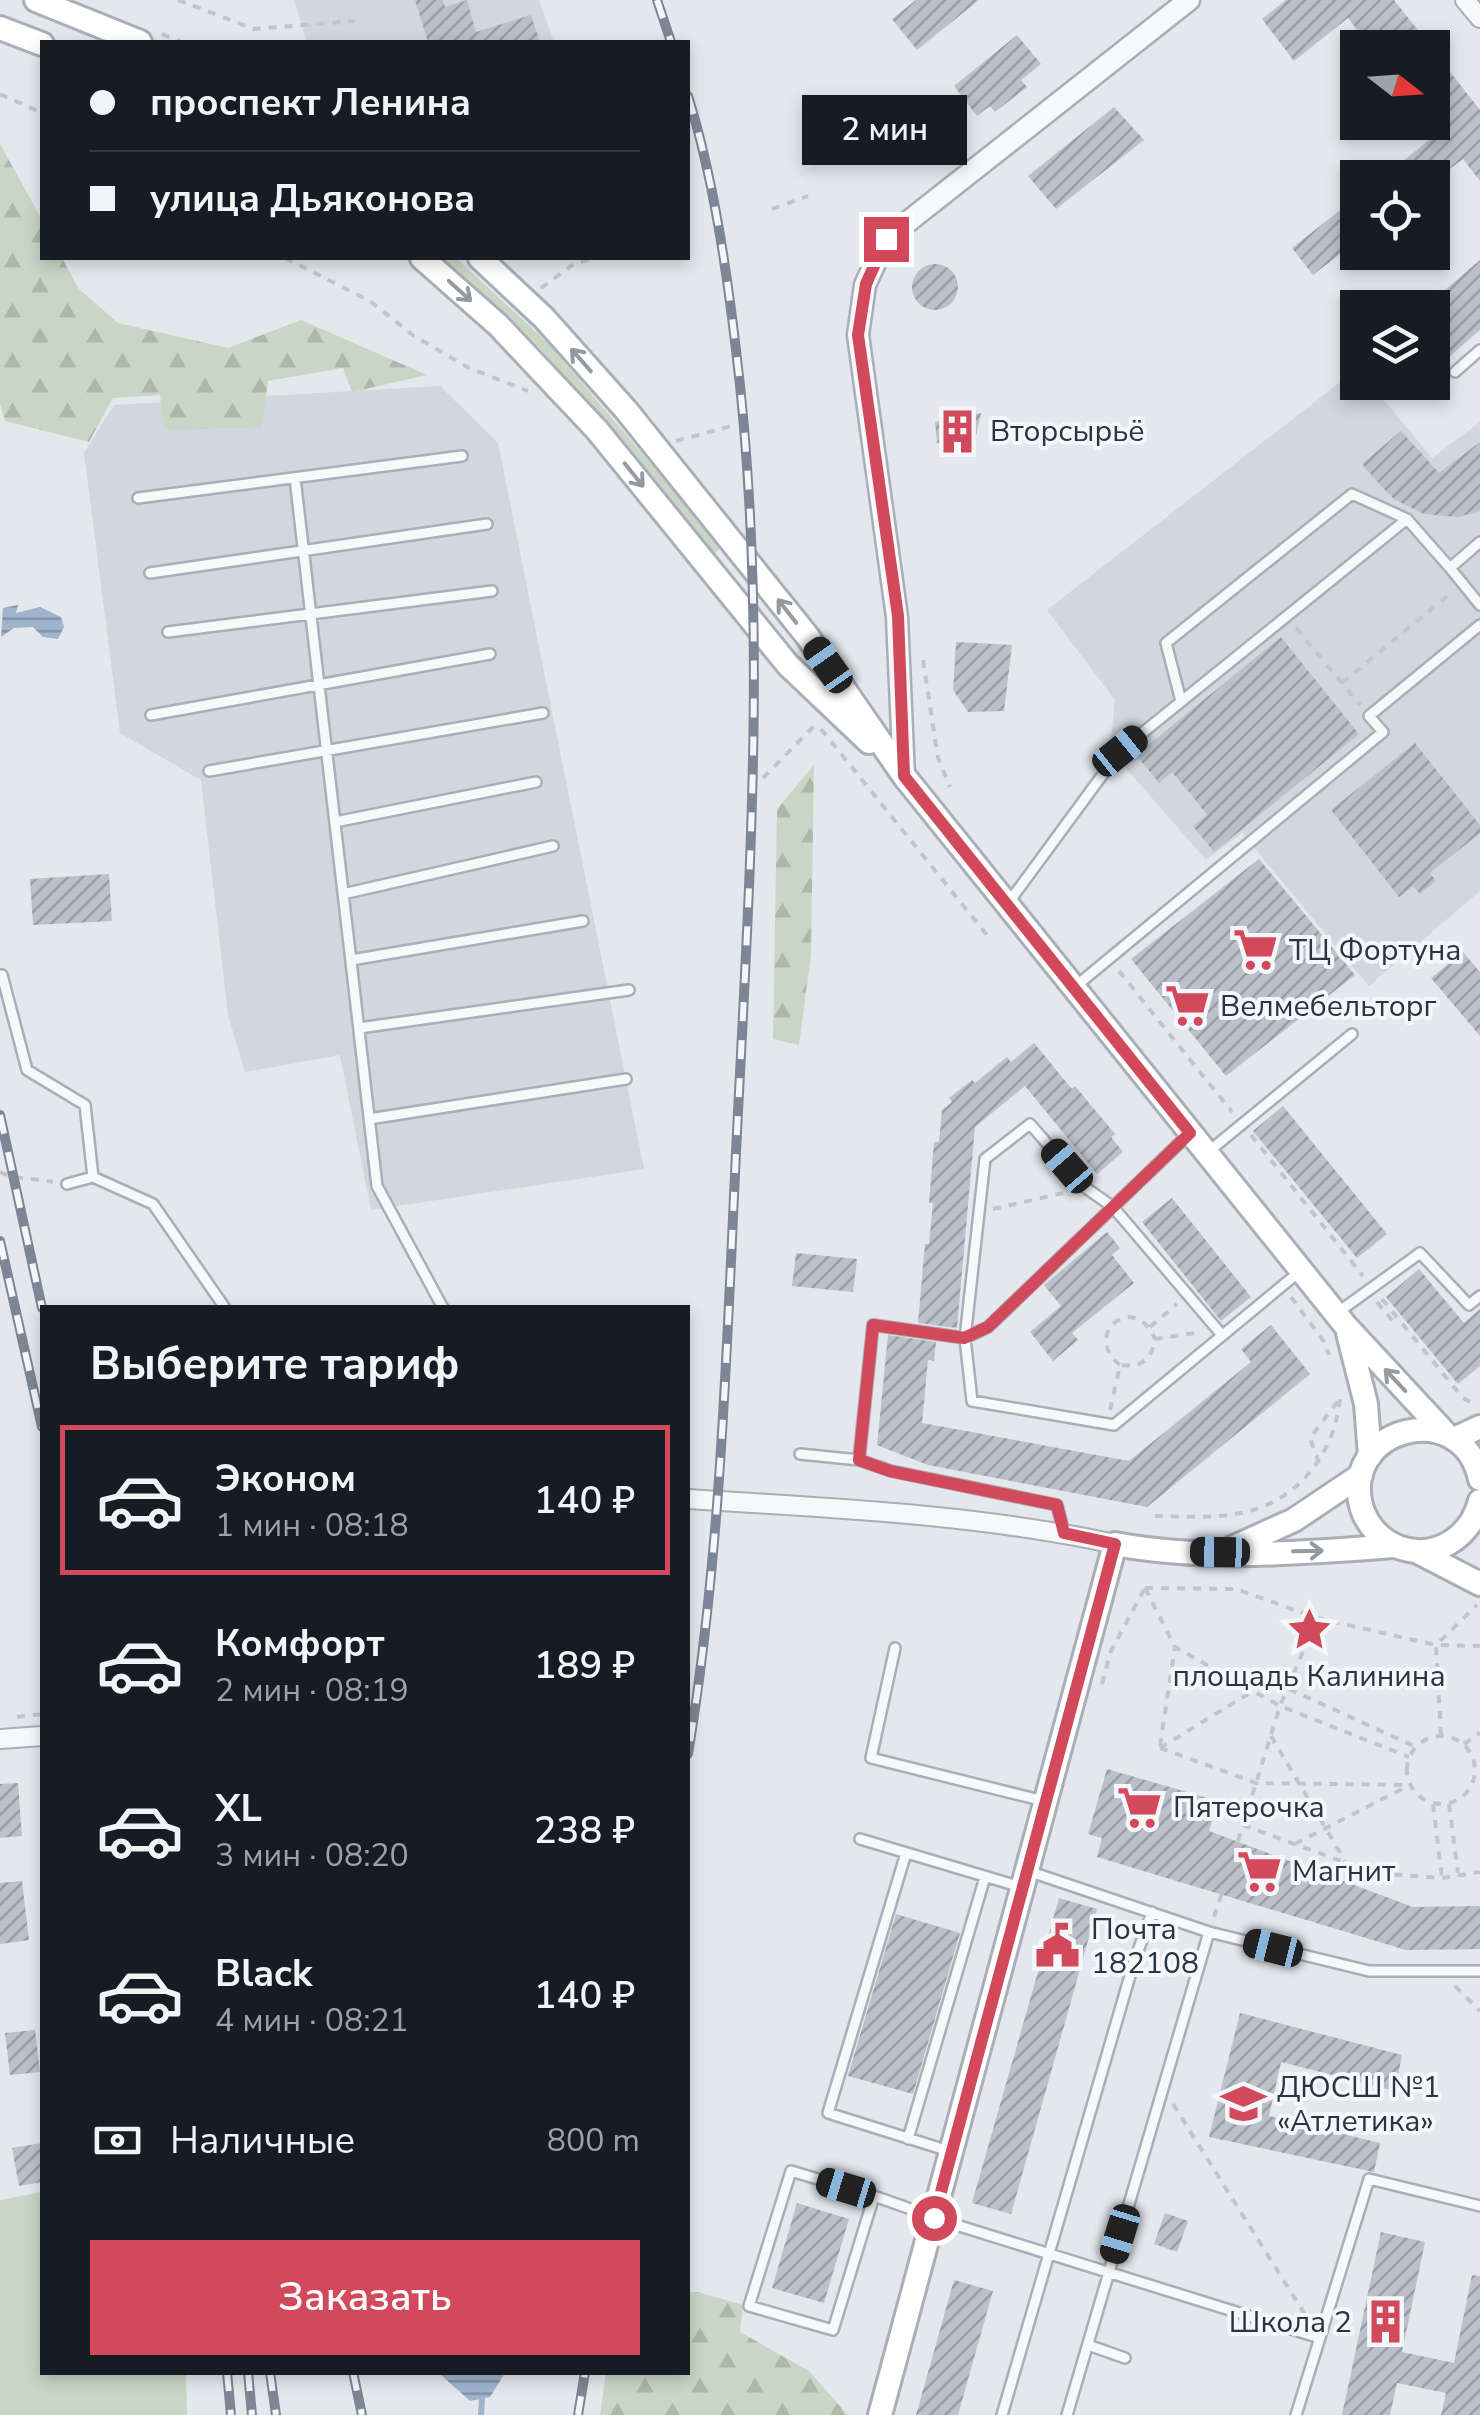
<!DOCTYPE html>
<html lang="ru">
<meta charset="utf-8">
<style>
body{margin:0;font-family:"Nunito Sans",sans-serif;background:#20242c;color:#f1f3f6;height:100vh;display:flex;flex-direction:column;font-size:38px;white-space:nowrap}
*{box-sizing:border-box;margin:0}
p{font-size:32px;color:#9ea1a6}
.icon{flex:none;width:55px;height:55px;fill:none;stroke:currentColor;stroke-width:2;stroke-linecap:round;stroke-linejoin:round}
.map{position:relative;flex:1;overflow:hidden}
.drawer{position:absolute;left:40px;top:1305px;width:650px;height:1070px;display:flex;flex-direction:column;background:#171b24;border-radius:0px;box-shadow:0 5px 15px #0003}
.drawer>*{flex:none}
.hud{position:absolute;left:40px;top:40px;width:650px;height:220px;border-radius:0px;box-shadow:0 5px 15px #0003;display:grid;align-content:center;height:220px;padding:0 50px;background:#171b24}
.needle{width:65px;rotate:107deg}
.buttons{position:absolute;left:1340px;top:30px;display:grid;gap:20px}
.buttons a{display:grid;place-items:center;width:110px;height:110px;border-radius:0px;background:#171b24;box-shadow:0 5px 15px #0003;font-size:50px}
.end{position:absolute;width:45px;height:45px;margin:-22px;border:12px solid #d1495b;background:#fff;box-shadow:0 0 0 5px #fff}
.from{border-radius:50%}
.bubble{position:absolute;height:70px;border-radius:0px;background:#171b24;box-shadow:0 5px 15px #0003;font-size:32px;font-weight:600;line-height:70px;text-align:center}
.car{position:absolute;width:30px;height:60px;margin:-30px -15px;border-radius:12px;box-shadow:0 0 8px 2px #0007;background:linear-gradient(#222 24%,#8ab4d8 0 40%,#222 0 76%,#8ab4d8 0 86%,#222 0)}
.hud b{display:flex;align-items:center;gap:35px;height:95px;font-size:38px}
.hud b+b{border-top:2px solid #363941}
.hud i{width:25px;height:25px;background:#f1f3f6}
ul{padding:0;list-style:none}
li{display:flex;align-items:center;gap:30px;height:150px;margin:0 20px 15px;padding:0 30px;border:5px solid transparent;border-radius:0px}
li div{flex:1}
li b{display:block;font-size:38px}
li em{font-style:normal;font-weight:600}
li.active{border-color:#d1495b}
li>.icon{width:90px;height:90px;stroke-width:1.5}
h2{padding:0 50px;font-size:45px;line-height:120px}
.pay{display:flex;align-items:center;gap:25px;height:110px;padding:0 50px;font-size:38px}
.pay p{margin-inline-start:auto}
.action{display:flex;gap:20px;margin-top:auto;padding:20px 50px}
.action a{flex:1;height:115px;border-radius:0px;background:#d1495b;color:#fff;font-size:40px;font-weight:600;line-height:115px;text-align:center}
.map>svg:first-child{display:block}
.built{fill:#d2d6de}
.green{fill:#c9d6c5}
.forest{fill:url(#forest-firs)}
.water{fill:url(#water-rules)}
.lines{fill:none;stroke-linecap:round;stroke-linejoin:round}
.stream{stroke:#9fb4cc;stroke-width:6}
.building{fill:url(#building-hatch)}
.service-casing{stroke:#a9aeb7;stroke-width:14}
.minor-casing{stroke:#a9aeb7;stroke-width:22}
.tertiary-casing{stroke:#a9aeb7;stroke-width:25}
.secondary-casing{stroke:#a9aeb7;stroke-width:28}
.path{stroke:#c2c5cb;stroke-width:4;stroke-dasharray:8 8;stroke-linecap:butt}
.service{stroke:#f7f8fa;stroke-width:9}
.minor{stroke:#f7f8fa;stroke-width:18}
.tertiary{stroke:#f7f8fa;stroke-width:20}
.secondary{stroke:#fff;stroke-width:22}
.rail-casing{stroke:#7d8696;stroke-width:10}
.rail{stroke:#f4f6f9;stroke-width:6;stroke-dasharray:19;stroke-linecap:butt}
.oneway{stroke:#959aa2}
.route{stroke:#d1495b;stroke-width:12}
.labels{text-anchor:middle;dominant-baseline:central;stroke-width:8;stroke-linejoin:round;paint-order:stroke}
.poi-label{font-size:30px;fill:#2b3445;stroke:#f4f6f9;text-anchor:start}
</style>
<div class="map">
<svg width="1480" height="2415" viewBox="0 0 1480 2415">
<defs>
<pattern id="forest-firs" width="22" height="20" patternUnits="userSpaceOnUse" patternTransform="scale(2.5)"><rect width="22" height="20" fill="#c9d6c5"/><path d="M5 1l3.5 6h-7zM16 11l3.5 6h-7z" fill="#adb8ab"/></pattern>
<pattern id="water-rules" width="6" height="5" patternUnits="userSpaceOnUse" patternTransform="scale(2.5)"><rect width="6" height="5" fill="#9fb4cc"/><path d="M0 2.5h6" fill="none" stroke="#8293a7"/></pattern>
<pattern id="building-hatch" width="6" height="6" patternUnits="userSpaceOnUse" patternTransform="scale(2.5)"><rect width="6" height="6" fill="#bbc0ca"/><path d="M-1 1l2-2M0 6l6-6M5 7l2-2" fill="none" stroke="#989da6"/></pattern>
</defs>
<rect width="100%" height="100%" fill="#e4e7ec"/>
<!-- built -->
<path class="built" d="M294,0H539L554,42H307Z
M1357,369L1358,382L1370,383L1432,458L1480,422V891L1369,986L1242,833L1206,860L1110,750L1115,700L1047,610Z
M440,386L498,443L644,1169L371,1210L340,1055L245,1072L228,1015L201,780L120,733L84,453L114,405Z"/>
<!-- green -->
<path class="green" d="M442,258H456L547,342L722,547L715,553L540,348Z
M42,2192V2372L186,2373L187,2415H0V2200Z"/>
<!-- forest -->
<path class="forest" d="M0,144L42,220V258H62L78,288L118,323L228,348L301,320L427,375L352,392L343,368L268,381L262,427L165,430L160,395L113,398L89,442L5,421L0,404Z
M814,765L811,955L799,1045L773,1039L777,809Z
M698,2292L743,2305L740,2332L809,2371L848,2415H600L606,2373L688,2372V2293Z"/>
<!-- water -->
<path class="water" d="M18,605L16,613L40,607L61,617L64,627L58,639L43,637L33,627L14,628L1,637L3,608Z
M439,2373H505L490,2397L470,2401Z"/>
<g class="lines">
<!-- stream -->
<path class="stream" d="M481,2415L482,2399"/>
</g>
<!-- building -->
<path class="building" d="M415,0H443L445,7L467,0L476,32L531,15L540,42H428Z
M916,0H979L917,50L892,19Z
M1286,0H1394L1432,48H1371L1348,18L1294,61L1262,19Z
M1017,35L1041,64L1021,80L1027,87L995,112L990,106L977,116L954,86Z
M1432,49L1480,110V181L1463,159L1438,178H1382L1438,133L1432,126Z
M1114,107L1144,140L1056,209L1028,176Z
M1358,196V240L1313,275L1292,248Z
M1480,260V330L1441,364L1432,354V301Z
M912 287a23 23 0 1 1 46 0a23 23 0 1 1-46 0Z
M981,413L975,440L937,443L935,422Z
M1401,431L1439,473L1480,442V511L1458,517L1424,514L1394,499L1382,487L1362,464Z
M1281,637L1359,734L1214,852L1193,826L1207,815L1189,792L1172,772L1159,783L1136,755Z
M956,642L1012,645L1004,711L968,712L953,690Z
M1415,743L1480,825V833L1430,873L1436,881L1420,894L1413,886L1399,897L1331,810Z
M1259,859L1355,975L1226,1076L1131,959Z
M109,874L112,921L33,925L30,879Z
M1463,952L1480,972V1036L1431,978Z
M1034,1043L1072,1089L1075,1086L1115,1134L1111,1137L1123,1152L1097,1174L1025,1086L975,1127L957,1328L918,1323L925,1244H929L933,1203H929L934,1142H939L942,1110L952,1102L949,1098L972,1080L975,1083L1007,1057L1011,1062Z
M1283,1106L1387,1234L1357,1258L1253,1131Z
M1172,1198L1251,1297L1221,1321L1142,1222Z
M1107,1232L1120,1248L1112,1255L1134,1283L1072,1333L1078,1340L1053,1361L1030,1332L1061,1306L1044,1285Z
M796,1253L857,1259L853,1292L792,1286Z
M1419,1269L1464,1323L1480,1309V1366L1458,1384L1386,1297Z
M1271,1325L1310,1374L1147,1507L928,1465L877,1445L888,1335L936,1342L934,1361L928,1360L922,1423L1129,1461L1251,1362L1241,1349Z
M1107,1769L1218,1801L1209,1831L1413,1907L1480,1906V1949L1406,1950L1097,1857L1102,1838L1088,1834Z
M18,1783L22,1836L0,1838V1784Z
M22,1881L29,1940L0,1944V1883Z
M1059,1898L1097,1909L1011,2214L972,2203Z
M896,1914L960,1933L913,2094L848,2076Z
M1240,2013L1402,2055L1395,2091L1281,2062L1269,2116L1380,2143L1374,2172L1209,2137Z
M35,2030L40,2072L10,2075L5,2033Z
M42,2143V2182L19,2186L12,2148Z
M797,2203L849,2219L824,2303L772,2288Z
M1165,2213L1188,2221L1177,2252L1154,2244Z
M1381,2232L1425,2242L1402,2352L1454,2363L1472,2275L1480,2276V2415H1441L1446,2393L1397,2383L1390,2415H1342Z
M954,2280L993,2291L958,2415H916Z"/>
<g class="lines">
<defs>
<path id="service" d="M1455,372L1480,350
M295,478L377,1186L443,1308
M138,498L462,456
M1450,568L1480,605
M150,573L487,524
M168,632L492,591
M1181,701L1166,643L1352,494L1407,519
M151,715L490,654
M209,771L543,713
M335,822L536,782
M343,894L553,846
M1009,902L1120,751L1407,519L1450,568L1480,542
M351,960L583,921
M2,975L27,1070L85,1105L93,1177L153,1204L225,1308
M1076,986L1383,732L1369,716L1480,625
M359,1028L629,990
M369,1119L626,1079
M1208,1152L1352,1034
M67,1184L93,1177
M1337,1313L1420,1253L1469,1305L1480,1296
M1222,1335L1113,1207L1086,1188L1030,1124L985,1159L965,1338L972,1401L1114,1425L1299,1272
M800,1454L859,1460
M1064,1533L1057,1505L891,1471L859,1460L873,1325L965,1338L988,1327L1190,1133
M895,1648L871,1758L1044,1801
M860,1839L1021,1887
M906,1853L828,2113L949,2151
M1028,1871L1209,1932L1369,1971H1480
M908,2139L985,1877
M874,2196L833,2330L749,2306L791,2171L874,2196L953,2224L1320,2338
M1088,2345L1125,2358
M1002,2415L1134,1962L1152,1912
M1067,2415L1209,1932
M1296,2415L1369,2179L1480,2206"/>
<path id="minor" d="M1465,0L1480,18
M688,1499C828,1508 977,1514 1115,1544
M0,1739L42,1736"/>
<path id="tertiary" d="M904,776L897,617L858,335L865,285L886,239L1189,0"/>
<path id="secondary" d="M36,0L140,42
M0,28L42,44
M422,258L498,325L597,430L788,665L869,742
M480,258L544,318L626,410L808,637L904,776L1345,1325L1446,1434
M1348,1333L1366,1404L1370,1456
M1454,1439L1480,1427
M1480,1479C1462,1395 1338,1428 1362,1509C1368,1526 1381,1540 1398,1547C1435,1561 1471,1537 1480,1501
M1232,1548L1294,1520L1361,1475
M1416,1551L1480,1584
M880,2415L1115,1544C1206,1561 1304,1553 1395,1546"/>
</defs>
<!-- service casing -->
<use href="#service" class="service-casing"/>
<!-- minor casing -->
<use href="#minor" class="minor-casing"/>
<!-- tertiary casing -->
<use href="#tertiary" class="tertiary-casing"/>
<!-- secondary casing -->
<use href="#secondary" class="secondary-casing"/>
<!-- path -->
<path class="path" d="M178,0L254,29L355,21
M162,34L181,42
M0,94L42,113
M772,209L808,196
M285,258L370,301L414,336L469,368L528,391
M541,288L574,264L593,258
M676,441L735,425
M1296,628L1360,705
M923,660L938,758L950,787
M1342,683L1451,593
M821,729L987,935
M763,778L817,723
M1119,971L1232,1112
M1251,1135L1363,1276
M0,1172C17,1180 34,1178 53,1182
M993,1209L1072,1191
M1291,1297L1325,1343L1329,1355
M1382,1299L1463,1398L1470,1402
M1377,1302L1396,1325
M1150,1327L1177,1304
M1120,1365C1080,1333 1136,1291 1155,1339
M1110,1410L1120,1365C1141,1368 1152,1360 1155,1339L1202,1332
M1319,1463L1310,1438L1338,1401
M1155,1516C1183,1516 1213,1519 1241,1513C1298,1502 1335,1453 1340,1398
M1145,1588L1236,1589L1317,1618L1436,1645L1480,1646
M1145,1588L1175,1647L1280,1706L1409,1757
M1102,1684L1111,1651L1145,1588
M1289,1689L1416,1747
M17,1717L42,1714
M1441,1735L1436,1645L1477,1605
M1271,1736L1345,1861
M1407 1770a34 34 0 1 1 68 0a34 34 0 1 1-68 0Z
M1464,1744L1480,1733
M1160,1746L1175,1647
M1160,1748L1256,1783L1410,1785
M1160,1748L1253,1691
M1433,1804L1442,1878
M1449,1804L1458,1873
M1243,1825L1374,1873L1442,1878L1480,1872
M1238,1841L1280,1706L1317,1618
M1295,1844L1406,1787
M1214,1917L1222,1893
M1455,1986L1480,2011
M1173,2104L1306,2316"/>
<!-- service -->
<use href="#service" class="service"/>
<!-- minor -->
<use href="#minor" class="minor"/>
<!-- tertiary -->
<use href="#tertiary" class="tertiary"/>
<!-- secondary -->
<use href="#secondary" class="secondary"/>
<defs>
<path id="rail" d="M657,0L671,42
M688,96C713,177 726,265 736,350C767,604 751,857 738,1112C727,1326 723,1542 688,1754
M0,1115L42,1308
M0,1241L42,1427
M227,2372L231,2415
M248,2372L252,2415
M270,2372L276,2415
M353,2372L362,2415
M578,2415L585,2372"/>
</defs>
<!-- rail casing -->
<use href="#rail" class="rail-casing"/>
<!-- rail -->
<use href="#rail" class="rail"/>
</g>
<!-- one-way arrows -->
<defs><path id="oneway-shaft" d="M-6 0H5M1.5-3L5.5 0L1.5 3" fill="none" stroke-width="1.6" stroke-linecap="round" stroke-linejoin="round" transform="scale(2.5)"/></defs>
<g class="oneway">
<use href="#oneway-shaft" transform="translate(460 291) rotate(42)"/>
<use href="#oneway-shaft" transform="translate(581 360) rotate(-131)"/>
<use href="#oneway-shaft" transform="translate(634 475) rotate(51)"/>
<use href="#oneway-shaft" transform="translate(787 611) rotate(-128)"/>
<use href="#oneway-shaft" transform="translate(1395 1380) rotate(-133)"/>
<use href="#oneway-shaft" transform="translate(1308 1551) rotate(-1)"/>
</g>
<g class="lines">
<!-- route -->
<path class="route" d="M886,239L866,284L858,335L898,616L904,776L1190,1133L988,1327L964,1338L873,1325L859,1460L890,1471L1057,1505L1064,1533L1115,1544L934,2218"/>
</g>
<!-- icons -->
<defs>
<symbol id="building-bare" viewBox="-9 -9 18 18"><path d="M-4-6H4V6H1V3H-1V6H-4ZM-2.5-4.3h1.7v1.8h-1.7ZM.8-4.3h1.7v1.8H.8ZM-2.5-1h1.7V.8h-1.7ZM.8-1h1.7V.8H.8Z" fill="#d1495b" stroke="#f4f6f9" stroke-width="2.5" paint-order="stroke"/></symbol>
<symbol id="supermarket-bare" viewBox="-9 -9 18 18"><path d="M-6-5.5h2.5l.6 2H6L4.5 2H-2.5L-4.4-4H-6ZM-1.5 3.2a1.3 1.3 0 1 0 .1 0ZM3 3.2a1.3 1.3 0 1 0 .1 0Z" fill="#d1495b" stroke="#f4f6f9" stroke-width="2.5" paint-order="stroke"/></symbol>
<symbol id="sight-bare" viewBox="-9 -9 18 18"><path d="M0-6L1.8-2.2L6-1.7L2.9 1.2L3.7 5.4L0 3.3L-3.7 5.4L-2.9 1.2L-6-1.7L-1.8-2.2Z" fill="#d1495b" stroke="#f4f6f9" stroke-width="2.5" paint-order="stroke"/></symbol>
<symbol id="civic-bare" viewBox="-9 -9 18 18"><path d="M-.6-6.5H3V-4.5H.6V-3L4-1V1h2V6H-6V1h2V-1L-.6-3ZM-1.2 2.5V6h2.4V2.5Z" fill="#d1495b" stroke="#f4f6f9" stroke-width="2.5" paint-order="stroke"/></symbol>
<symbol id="school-bare" viewBox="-9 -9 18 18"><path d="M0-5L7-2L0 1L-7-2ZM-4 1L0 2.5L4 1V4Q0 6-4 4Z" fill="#d1495b" stroke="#f4f6f9" stroke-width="2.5" paint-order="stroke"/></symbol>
</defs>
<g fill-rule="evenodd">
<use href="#building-bare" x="926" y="400" width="63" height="63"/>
<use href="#supermarket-bare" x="1224" y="918" width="63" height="63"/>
<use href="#supermarket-bare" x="1156" y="974" width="63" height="63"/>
<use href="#sight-bare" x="1278" y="1598" width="63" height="63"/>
<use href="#supermarket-bare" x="1108" y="1776" width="63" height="63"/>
<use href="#supermarket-bare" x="1228" y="1840" width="63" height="63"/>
<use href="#civic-bare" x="1026" y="1914" width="63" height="63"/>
<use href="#school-bare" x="1212" y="2072" width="63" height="63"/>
<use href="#building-bare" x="1354" y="2290" width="63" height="63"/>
</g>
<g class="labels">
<!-- poi labels -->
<g class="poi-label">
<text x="990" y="431">Вторсырьё</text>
<text x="1289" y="950">ТЦ Фортуна</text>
<text x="1220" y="1006">Велмебельторг</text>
<text x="1309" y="1676" text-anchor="middle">площадь Калинина</text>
<text x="1173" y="1807">Пятерочка</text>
<text x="1292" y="1871">Магнит</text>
<text x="1091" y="1929">Почта<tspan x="1091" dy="34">182108</tspan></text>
<text x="1277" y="2087">ДЮСШ №1<tspan x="1277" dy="34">«Атлетика»</tspan></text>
<text x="1352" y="2322" text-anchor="end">Школа 2</text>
</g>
</g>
</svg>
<div class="buttons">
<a><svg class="needle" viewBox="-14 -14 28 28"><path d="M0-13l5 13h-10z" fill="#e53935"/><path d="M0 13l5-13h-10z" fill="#9ea1a6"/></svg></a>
<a><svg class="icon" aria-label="locate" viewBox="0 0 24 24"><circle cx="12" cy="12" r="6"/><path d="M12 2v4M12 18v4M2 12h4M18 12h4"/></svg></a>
<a><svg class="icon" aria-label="layers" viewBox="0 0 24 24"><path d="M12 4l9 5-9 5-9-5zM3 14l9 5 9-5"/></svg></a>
</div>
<i class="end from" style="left:934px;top:2218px"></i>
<i class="end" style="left:886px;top:239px"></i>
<div class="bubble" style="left:802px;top:95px;width:165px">2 мин</div>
<i class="car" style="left:828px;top:665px;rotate:325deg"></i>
<i class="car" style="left:1120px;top:751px;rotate:51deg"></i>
<i class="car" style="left:1067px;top:1166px;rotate:319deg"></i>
<i class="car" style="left:1220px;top:1552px;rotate:271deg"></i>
<i class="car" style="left:1273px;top:1948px;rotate:284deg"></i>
<i class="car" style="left:846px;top:2188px;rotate:287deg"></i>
<i class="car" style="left:1120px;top:2234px;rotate:197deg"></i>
<div class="hud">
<b><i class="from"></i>проспект Ленина</b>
<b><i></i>улица Дьяконова</b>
</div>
<section class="drawer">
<h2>Выберите тариф</h2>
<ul>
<li class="active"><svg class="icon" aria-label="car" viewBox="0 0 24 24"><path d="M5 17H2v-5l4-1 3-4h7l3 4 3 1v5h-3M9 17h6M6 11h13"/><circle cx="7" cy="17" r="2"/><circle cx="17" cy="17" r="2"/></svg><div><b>Эконом</b><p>1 мин · 08:18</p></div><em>140 ₽</em></li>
<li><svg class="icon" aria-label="car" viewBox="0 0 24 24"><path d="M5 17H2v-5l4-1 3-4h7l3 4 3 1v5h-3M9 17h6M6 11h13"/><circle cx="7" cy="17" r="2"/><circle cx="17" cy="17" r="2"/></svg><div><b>Комфорт</b><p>2 мин · 08:19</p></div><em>189 ₽</em></li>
<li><svg class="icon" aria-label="car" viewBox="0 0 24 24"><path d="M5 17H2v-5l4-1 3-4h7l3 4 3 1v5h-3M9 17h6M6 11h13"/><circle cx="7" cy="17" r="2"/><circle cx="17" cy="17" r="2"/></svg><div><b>XL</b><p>3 мин · 08:20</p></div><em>238 ₽</em></li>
<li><svg class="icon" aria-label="car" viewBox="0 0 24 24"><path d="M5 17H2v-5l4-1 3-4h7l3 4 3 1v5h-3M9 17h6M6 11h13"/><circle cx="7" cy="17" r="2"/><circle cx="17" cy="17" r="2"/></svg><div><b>Black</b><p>4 мин · 08:21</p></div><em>140 ₽</em></li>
</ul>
<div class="pay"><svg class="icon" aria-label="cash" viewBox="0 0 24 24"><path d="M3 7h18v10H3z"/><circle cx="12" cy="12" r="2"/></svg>Наличные<p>800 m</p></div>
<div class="action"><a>Заказать</a></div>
</section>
</div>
